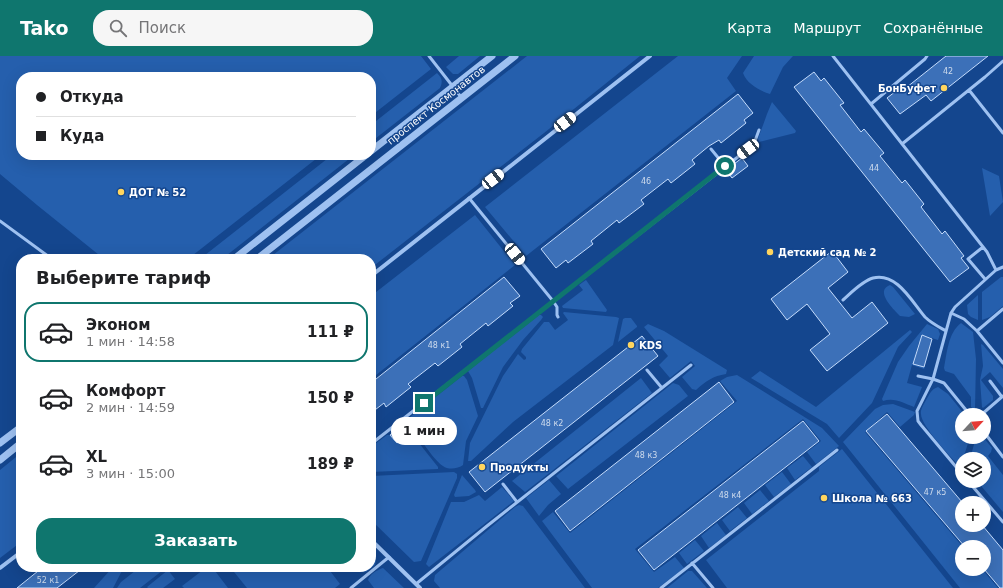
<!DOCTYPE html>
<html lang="ru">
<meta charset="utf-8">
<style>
body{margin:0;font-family:"DejaVu Sans",sans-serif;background:#f6f6f6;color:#202124;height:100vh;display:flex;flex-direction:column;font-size:15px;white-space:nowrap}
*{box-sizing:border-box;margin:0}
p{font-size:13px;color:#757577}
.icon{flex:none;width:22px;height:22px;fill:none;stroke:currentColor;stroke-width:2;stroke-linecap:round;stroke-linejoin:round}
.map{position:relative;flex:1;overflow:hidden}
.details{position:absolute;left:16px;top:198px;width:360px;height:318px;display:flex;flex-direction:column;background:#fff;border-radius:16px;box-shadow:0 4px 16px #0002}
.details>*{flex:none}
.guide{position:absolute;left:16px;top:16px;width:360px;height:88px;border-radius:16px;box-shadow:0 4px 16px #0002;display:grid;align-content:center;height:88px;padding:0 20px;background:#fff}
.needle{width:26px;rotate:64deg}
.tools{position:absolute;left:955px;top:352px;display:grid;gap:8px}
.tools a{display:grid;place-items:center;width:36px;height:36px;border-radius:50%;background:#fff;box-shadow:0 4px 16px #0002;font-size:20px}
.end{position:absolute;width:18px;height:18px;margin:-9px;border:5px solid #0f766e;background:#fff;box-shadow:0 0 0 2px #fff}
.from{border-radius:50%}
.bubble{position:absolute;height:28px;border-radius:14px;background:#fff;box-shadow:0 4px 16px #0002;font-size:13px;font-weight:800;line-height:28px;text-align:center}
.car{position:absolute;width:12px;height:24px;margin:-12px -6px;border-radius:5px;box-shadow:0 0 3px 1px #0007;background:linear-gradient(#fff 24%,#345 0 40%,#fff 0 76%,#345 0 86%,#fff 0)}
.guide b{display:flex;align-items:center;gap:14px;height:38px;font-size:15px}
.guide b+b{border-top:1px solid #e0e0e0}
.guide i{width:10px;height:10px;background:#202124}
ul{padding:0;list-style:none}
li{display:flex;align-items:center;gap:12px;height:60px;margin:0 8px 6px;padding:0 12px;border:2px solid transparent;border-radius:16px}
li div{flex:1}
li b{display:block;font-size:15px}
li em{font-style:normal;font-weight:800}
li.selected{border-color:#0f766e}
li>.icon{width:36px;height:36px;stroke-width:1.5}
h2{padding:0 20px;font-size:18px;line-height:48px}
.cta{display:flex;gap:8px;margin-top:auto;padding:8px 20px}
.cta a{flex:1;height:46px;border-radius:16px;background:#0f766e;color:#fff;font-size:16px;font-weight:800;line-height:46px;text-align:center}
header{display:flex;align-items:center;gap:24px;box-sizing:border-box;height:56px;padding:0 20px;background:#0f766e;color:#fff}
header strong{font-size:19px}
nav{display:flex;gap:22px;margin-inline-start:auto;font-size:14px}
.search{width:280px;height:36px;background:#f6f6f6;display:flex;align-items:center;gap:10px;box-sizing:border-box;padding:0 14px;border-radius:16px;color:#757577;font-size:15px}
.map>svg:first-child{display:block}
.green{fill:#255fad}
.building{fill:#3c70b8;stroke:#c5dcfc}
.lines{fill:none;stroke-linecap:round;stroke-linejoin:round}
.service{stroke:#9ec1f1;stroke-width:3}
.minor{stroke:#9ec1f1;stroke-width:4}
.tertiary{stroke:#9ec1f1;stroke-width:7}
.route{stroke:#0f766e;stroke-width:5}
.poi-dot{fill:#ffd55e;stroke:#14468e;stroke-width:1.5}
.labels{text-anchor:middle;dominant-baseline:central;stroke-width:3;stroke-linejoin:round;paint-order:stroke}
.number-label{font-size:8px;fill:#cedbed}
.poi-label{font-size:10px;font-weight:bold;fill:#fff;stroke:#14468e;text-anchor:start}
.street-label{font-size:10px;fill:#fff;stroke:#14468e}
</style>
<header>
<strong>Tako</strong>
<div class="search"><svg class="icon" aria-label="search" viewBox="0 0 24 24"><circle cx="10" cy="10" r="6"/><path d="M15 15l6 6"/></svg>Поиск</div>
<nav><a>Карта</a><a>Маршрут</a><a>Сохранённые</a></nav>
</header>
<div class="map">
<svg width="1003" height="532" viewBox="0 0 1003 532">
<rect width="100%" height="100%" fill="#14468e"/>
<!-- green -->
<path class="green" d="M0,0H421L431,13L371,60V21H21V99H321L188,203H104L37,149L0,118Z
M459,0H480L458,18H453L446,11Z
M527,0H640L544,77L371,212V203H268Z
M678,0H742L727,22L736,35L526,200L485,151Z
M754,0H793L783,11L770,38C760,35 747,28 743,17Z
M437,17C442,22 443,25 440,32L371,86V69Z
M772,46L796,75L795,77L759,86L758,83L767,58Z
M332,99H354L222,203H200Z
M982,112L999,120L1003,146L990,160Z
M475,159L515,209L371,323V240Z
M1001,221H1003V250L990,261L982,264V236Z
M586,224L607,254L606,256L563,252L562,250L583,234L579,229Z
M890,229L893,231L915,258L909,261L900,260C894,254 874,235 890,229Z
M978,239V264L971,261L968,258L967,249Z
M564,256L616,261L619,262L613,289L513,366L471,405H468L470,387L503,320L518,298L524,304L526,303V301L521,296L522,293L544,266H549L555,274L568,264L563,257Z
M539,259H541L543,261L541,264L523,284L503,311L483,352H481L472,322L468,315Z
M625,262H631L637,270V271L618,286L623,263Z
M961,267L973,276L976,303L975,354L971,351V341L954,318L945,315L944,312C947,297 948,277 961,267Z
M648,268L664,275L727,314L726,318C713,320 706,325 696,334L692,333L682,321L695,310L691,305L670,322L659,309L668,300L644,271Z
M927,268L938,273L940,278L938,284L922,279L920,285L931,289L919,286L913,308L925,311L924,313L912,309L907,327L922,331L914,351C904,347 894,341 883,345L882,343L898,306L909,290Z
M910,274L912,276L898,291L872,347L839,382L827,368L751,322L760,315L816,351Z
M981,288L983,289L1003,313V332L990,316L981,324L993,340V344L983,352L982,351L980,324L983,310Z
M737,319L822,372L839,390L816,408L807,396L821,385L803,363L635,493L654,516L675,501L684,512L658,532H592L542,465L553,456L570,477L737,345L720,325L727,321Z
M462,320H464L467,324L478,360L466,385L463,409C458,413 448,414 443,410C433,404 416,376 408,366L409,362Z
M641,322L652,337L525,436L512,425Z
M673,327L679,329L688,340L568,433L556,420Z
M938,331L948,338L965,359H962V381H970L963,403H962V408L960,411C951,401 921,370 921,358C920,354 924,348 926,344C930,338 931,333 938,331Z
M893,348L915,356L914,359L900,371L887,356L865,376L963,491L962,513H982L998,532H960L843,386L875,353L883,349Z
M403,367L438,411V413L371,416V391L387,379H390L397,387L407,379L400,371Z
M976,381H983L992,392L991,396L988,400L1003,419V456L977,425H984V403H970Z
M842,393L953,532H727L706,504L819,415V411Z
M21,397V486L0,502V414Z
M803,400L812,411L795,424L787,412Z
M454,416L457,418V422L421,505L414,506L371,464V420Z
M782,416L791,428L774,441L765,429Z
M462,419L475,434L476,436L469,440L455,441L454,439Z
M549,424L561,438L548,449L539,460L526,442Z
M502,431L514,445L429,511L426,508L451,446H464L479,439L485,445Z
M760,434L769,445L752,458L744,447Z
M519,449L523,450L585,532H440L434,525L435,519L515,451Z
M738,451L747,462L730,475L722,464Z
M717,467L726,479L709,492L701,480Z
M695,484L704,495L687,508L679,497Z
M371,500L376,505L375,509L366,516L362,515L359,511H371Z
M113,511H124L113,532H94Z
M140,511H167L140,532H117L121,526Z
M207,511H212L228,532H184L182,530Z
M230,511H327L340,528L335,532H247Z
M383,512L404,532H374L368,524C370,518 377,514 383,512Z
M168,514L175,523L163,532H148L147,531Z
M688,515H692L707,532H667Z"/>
<!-- building -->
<path class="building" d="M946,0H988L931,45L926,39L900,58L887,42L900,32L902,35Z
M814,16L821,25L824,22L844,47L840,49L861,76L864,73L884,97L880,100L902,127L905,124L924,148L921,151L942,178L945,175L964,200L961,202L969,212L950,226L794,31Z
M738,38L753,57L744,64L746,67L721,87L719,84L709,90L692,104L695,108L671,127L668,123L641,144L644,148L619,167L617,164L591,185L593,188L568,207L566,204L556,212L541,193Z
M742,102L748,110L732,122L726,114Z
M832,195L848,216L828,232L852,262L872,246L888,267L827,315L810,294L830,278L807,248L787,264L771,243Z
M504,221L520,240L510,247L513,250L488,270L486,267L460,288L462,291L438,310L435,307L408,328L411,331L386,351L384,347L371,357V327Z
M922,279L932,283L924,311L913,308Z
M642,280L658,300L485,436L469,416Z
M719,326L734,346L570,475L555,455Z
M887,358L962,446V469H982L1003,494V532H1000L984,513V491H965L866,375Z
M803,365L819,385L654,514L638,494Z
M400,371L407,379L397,387L390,379Z
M43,511H84L57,532H17Z"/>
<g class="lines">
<!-- service -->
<path class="service" d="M429,0L461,41
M833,0L987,196L996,214
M969,34L1003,77
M871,48L925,3L927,0
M902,88L985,21L1003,5
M711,93L725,110
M469,142L553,245L557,251V259L558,261
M0,165L52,203
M983,191L968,203L985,223
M843,244C851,237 862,225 873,222C897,216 912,246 925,261C931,267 939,271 946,275
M951,257L964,263L977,275L1003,307
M977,275L1003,253
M647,314L662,332
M918,320L933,323L944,327L970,359
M990,325L1002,341
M981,359L1003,340
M984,376L1003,401
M371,388L748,93L755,85L759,74
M962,418L921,369L918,365L917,355L933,323L951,257L955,251L996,214L1003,211
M968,425L1003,466
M503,428L517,446
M692,507L713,532
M416,528L487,470L691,309
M351,532L389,501
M661,532L837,394"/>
<!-- minor -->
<path class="minor" d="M371,220L650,0
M371,484L420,532
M0,512L21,496"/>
<!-- tertiary -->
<path class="tertiary" d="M371,95L492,0
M234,203L366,99
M257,203L515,0
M0,387L21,371
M0,404L21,387"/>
</g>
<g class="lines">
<!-- route -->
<path class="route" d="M424,347L725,110"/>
</g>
<!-- markers -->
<g class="poi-dot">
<circle cx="944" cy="32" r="4"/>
<circle cx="121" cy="136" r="4"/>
<circle cx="770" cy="196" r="4"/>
<circle cx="631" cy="289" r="4"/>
<circle cx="482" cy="411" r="4"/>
<circle cx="824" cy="442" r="4"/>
</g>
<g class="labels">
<!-- number labels -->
<g class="number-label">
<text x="948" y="15">42</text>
<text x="874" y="112">44</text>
<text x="646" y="125">46</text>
<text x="439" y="289">48 к1</text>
<text x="552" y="367">48 к2</text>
<text x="646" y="399">48 к3</text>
<text x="935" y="436">47 к5</text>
<text x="730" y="439">48 к4</text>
<text x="48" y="524">52 к1</text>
</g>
<!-- poi labels -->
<g class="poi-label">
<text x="936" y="32" text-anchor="end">БонБуфет</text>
<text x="129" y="136">ДОТ № 52</text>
<text x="778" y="196">Детский сад № 2</text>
<text x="639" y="289">KDS</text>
<text x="490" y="411">Продукты</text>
<text x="832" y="442">Школа № 663</text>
</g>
<!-- street labels -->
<g class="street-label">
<text transform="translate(436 49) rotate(-38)">проспект Космонавтов</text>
</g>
</g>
</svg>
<div class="tools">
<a><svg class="needle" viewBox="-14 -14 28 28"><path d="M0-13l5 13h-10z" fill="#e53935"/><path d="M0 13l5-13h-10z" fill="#757577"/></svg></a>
<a><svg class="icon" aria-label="layers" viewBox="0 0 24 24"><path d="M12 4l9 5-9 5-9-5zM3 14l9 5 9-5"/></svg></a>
<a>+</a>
<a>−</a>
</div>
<i class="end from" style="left:725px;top:110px"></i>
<i class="end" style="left:424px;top:347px"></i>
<div class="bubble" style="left:391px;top:361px;width:66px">1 мин</div>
<i class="car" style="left:565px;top:66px;rotate:52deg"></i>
<i class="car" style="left:748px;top:93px;rotate:233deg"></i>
<i class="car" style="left:493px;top:123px;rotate:52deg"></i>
<i class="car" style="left:515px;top:198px;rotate:141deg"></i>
<div class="guide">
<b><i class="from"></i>Откуда</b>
<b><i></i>Куда</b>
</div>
<section class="details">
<h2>Выберите тариф</h2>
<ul>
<li class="selected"><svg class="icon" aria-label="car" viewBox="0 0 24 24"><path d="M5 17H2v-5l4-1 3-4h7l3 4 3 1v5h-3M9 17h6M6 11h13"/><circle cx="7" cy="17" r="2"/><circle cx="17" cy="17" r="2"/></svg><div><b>Эконом</b><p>1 мин · 14:58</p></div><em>111 ₽</em></li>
<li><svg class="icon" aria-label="car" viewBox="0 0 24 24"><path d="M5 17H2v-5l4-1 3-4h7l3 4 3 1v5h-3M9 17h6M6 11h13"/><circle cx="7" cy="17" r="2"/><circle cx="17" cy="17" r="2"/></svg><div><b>Комфорт</b><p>2 мин · 14:59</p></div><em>150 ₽</em></li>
<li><svg class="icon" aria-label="car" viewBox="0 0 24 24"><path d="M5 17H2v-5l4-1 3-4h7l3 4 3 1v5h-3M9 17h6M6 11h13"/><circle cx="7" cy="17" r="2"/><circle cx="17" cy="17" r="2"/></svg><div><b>XL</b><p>3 мин · 15:00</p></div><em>189 ₽</em></li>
</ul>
<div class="cta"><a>Заказать</a></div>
</section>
</div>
